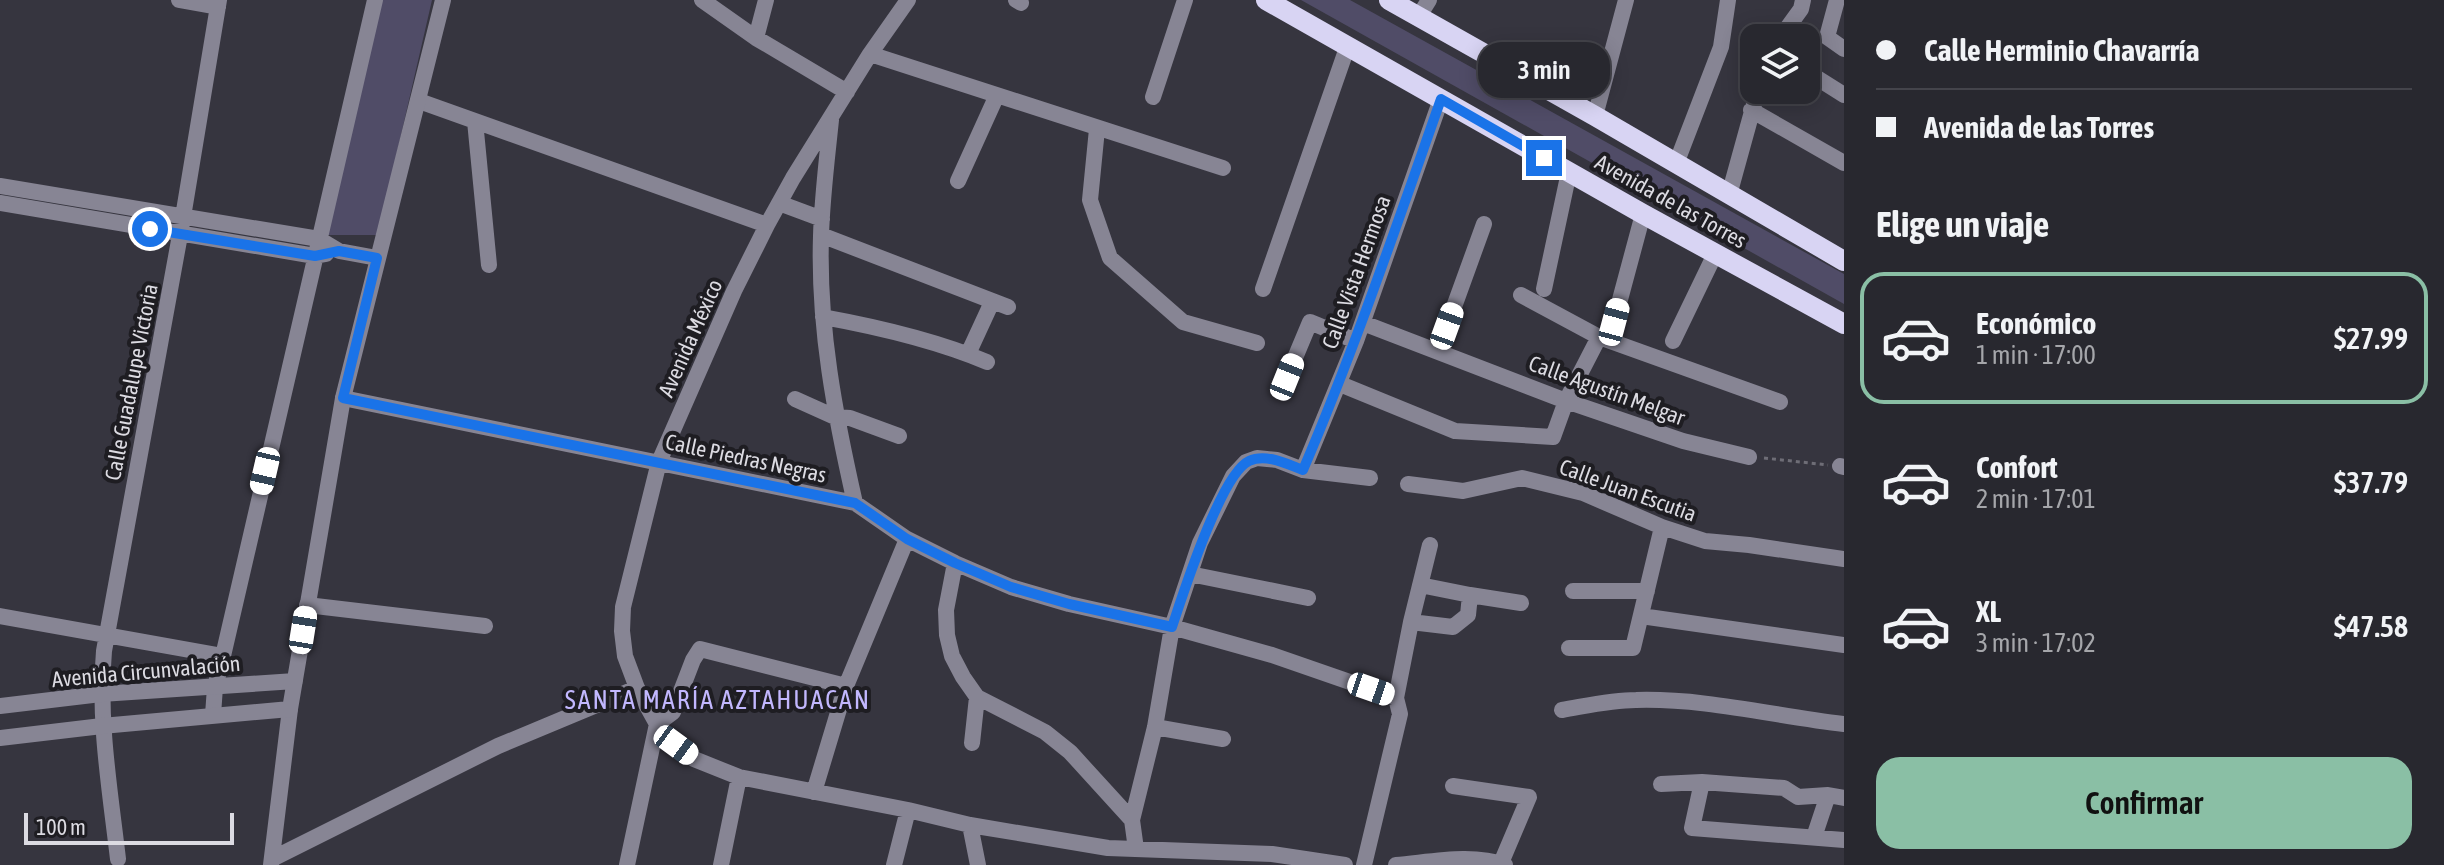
<!DOCTYPE html>
<html lang="es">
<meta charset="utf-8">
<style>
body{margin:0;font-family:"Asap Condensed",sans-serif;background:#34343b;color:#f1f3f6;height:100vh;display:flex;flex-direction:column;font-size:30px;white-space:nowrap}
*{box-sizing:border-box;margin:0}
p{font-size:26px;color:#a5a6aa}
.icon{flex:none;width:44px;height:44px;fill:none;stroke:currentColor;stroke-width:2;stroke-linecap:round;stroke-linejoin:round}
.map{position:relative;flex:1;overflow:hidden}
.drawer{display:flex;flex-direction:column;background:#28282f;width:600px}
.drawer>*{flex:none}
.guide{display:grid;align-content:center;height:176px;padding:0 32px;background:#28282f}
.tools{position:absolute;left:1740px;top:24px;display:grid;gap:16px}
.tools a{display:grid;place-items:center;width:80px;height:80px;border-radius:16px;background:#28282f;box-shadow:0 4px 20px #0003,0 0 0 2px #44444b;font-size:40px}
.scale{position:absolute;left:24px;bottom:20px;width:210px;box-sizing:border-box;padding-left:8px;border:4px solid #dcdbe2;border-top:0;font-size:22px;line-height:28px;white-space:nowrap;color:#dcdbe2;-webkit-text-stroke:6px #1e1d22;paint-order:stroke}
.end{position:absolute;width:36px;height:36px;margin:-18px;border:10px solid #1a73e8;background:#fff;box-shadow:0 0 0 4px #fff}
.from{border-radius:50%}
.bubble{position:absolute;height:56px;border-radius:24px;background:#28282f;box-shadow:0 4px 20px #0003,0 0 0 2px #44444b;font-size:26px;font-weight:600;line-height:56px;text-align:center}
.car{position:absolute;width:24px;height:48px;margin:-24px -12px;border-radius:10px;box-shadow:0 0 6px 2px #0007;background:linear-gradient(#fff 24%,#345 0 40%,#fff 0 76%,#345 0 86%,#fff 0)}
.guide b{display:flex;align-items:center;gap:28px;height:76px;font-size:30px}
.guide b+b{border-top:2px solid #44444b}
.guide i{width:20px;height:20px;background:#f1f3f6}
ul{padding:0;list-style:none}
li{display:flex;align-items:center;gap:24px;height:132px;margin:0 16px 12px;padding:0 16px;border:4px solid transparent;border-radius:24px}
li div{flex:1}
li b{display:block;font-size:30px}
li em{font-style:normal;font-weight:600}
li.active{border-color:#8abfa5}
li>.icon{width:72px;height:72px;stroke-width:1.5}
h2{padding:0 32px;font-size:36px;line-height:96px}
.primary-button{display:flex;gap:16px;margin-top:auto;padding:16px 32px}
.primary-button a{flex:1;height:92px;border-radius:24px;background:#8abfa5;color:#111;font-size:32px;font-weight:600;line-height:92px;text-align:center}
main{display:flex;flex:1;min-height:0}
.map>svg:first-child{display:block}
.green{fill:#504c67}
.lines{fill:none;stroke-linecap:round;stroke-linejoin:round}
.path{stroke:#6e6d76;stroke-width:3;stroke-dasharray:4 4;stroke-linecap:butt}
.minor{stroke:#878594;stroke-width:16}
.tertiary{stroke:#878594;stroke-width:16}
.primary{stroke:#d8d4f3;stroke-width:20}
.route{stroke:#1a73e8;stroke-width:10}
.labels{text-anchor:middle;dominant-baseline:central;stroke-width:8;stroke-linejoin:round;paint-order:stroke}
.street-label{font-size:22px;fill:#dcdbe2;stroke:#1e1d22}
.quarter-label{font-size:26px;letter-spacing:2px;fill:#c2b7fe;stroke:#1e1d22}
</style>
<main>
<div class="map">
<svg width="1844" height="865" viewBox="0 0 1844 865">
<rect width="100%" height="100%" fill="#36353f"/>
<!-- green -->
<path class="green" d="M380,0H432L378,235H322Z
M1301,0H1350L1844,274V304Z"/>
<g class="lines">
<!-- path -->
<path class="path" d="M1764,458L1828,465"/>
<!-- minor -->
<path class="minor" d="M179,0L218,7
M702,0L756,38L847,92
M908,0L870,54L793,178L767,225L734,291L659,462L623,607L622,631L625,656L637,688L657,724L676,745L694,759L739,777L908,810L970,825L1108,848L1272,854L1345,865
M1016,0L1021,3
M1837,0L1827,37L1844,49
M1419,16L1429,0
M756,38L766,0
M1780,38L1801,9L1803,0
M870,54L1223,168
M1806,71L1844,95
M1153,97L1185,0
M419,101L767,225
M1751,110L1844,163
M1595,116L1626,0
M831,120C827,159 822,198 821,236C818,327 835,415 855,503
M475,121L489,265
M1097,129L1090,200L1110,258L1183,322L1257,343
M1676,164L1721,47L1728,0
M958,181L997,95
M0,186L319,239L339,251L377,258
M1729,195L1758,90
M0,203L315,256L326,254
M779,203L822,219
M821,235L1008,307
M1263,289L1348,45
M1544,289L1569,172
M1521,295L1599,337L1780,402
M823,317C878,327 935,340 987,362
M1614,322L1643,214
M1363,323L1566,401L1683,441L1749,457
M1673,341L1715,254
M1438,351L1484,224
M968,354L992,302
M1287,377L1310,322L1356,341
M1340,384L1455,431L1553,437L1566,401L1599,337
M343,398L855,503L907,539L955,563L1011,587L1069,604L1172,627L1272,655L1396,698
M795,399L835,417L850,418L899,436
M1840,466L1844,467
M1303,470L1356,341L1441,99
M1408,484L1463,491L1522,478L1583,493L1662,527L1705,541L1749,545L1844,559
M955,563L946,610L947,635L952,656L963,677L977,697L1045,732L1070,752L1132,820
M1190,574L1308,598
M1420,585L1470,595
M1573,591H1647
M307,605L485,626
M0,616L223,656
M1641,616L1844,645
M1411,622L1453,627L1468,615L1470,595L1521,603
M1569,648H1633L1662,527
M1562,710C1586,706 1611,700 1636,700C1705,698 1775,716 1844,724
M213,715L215,687L223,656L375,0
M657,724L673,712L693,660L700,649L846,686
M1155,727L1223,739
M972,743L977,697
M1702,782L1692,828L1844,840
M1661,784L1702,782L1784,788L1798,797L1828,795L1844,798
M1453,786L1529,797L1501,863
M814,792L846,686L907,539
M970,825L978,865
M1814,837L1828,795
M1136,849L1132,820L1155,727L1172,627L1200,543L1233,476L1246,462L1257,458L1277,460L1303,470L1370,478
M118,859C110,790 98,721 104,651L180,235L219,0
M272,859L498,746L637,688
M271,865L290,709
M627,865L657,724
M721,865L739,777
M894,865L908,810
M1364,865L1400,714L1396,698L1411,622L1430,545
M1396,865C1431,862 1472,853 1505,865"/>
<!-- tertiary -->
<path class="tertiary" d="M0,706L101,694L295,681
M0,738L102,726L290,709L343,398L443,0"/>
<!-- primary -->
<path class="primary" d="M1266,0L1643,214L1844,324
M1389,0L1595,116L1844,261"/>
</g>
<g class="lines">
<!-- route -->
<path class="route" d="M150,229L315,256L339,251L377,258L343,398L855,503L907,539L955,563L1011,587L1069,604L1172,627C1183,594 1221,474 1249,461C1266,453 1287,464 1303,470C1355,348 1397,224 1441,99L1544,158"/>
</g>
<g class="labels">
<!-- street labels -->
<g class="street-label">
<text transform="translate(1671 201) rotate(29)">Avenida de las Torres</text>
<text transform="translate(1356 272) rotate(-70)">Calle Vista Hermosa</text>
<text transform="translate(690 338) rotate(-66)">Avenida México</text>
<text transform="translate(131 382) rotate(-79)">Calle Guadalupe Victoria</text>
<text transform="translate(1607 390) rotate(20)">Calle Agustín Melgar</text>
<text transform="translate(746 458) rotate(12)">Calle Piedras Negras</text>
<text transform="translate(1628 490) rotate(20)">Calle Juan Escutia</text>
<text transform="translate(146 671) rotate(-5)">Avenida Circunvalación</text>
</g>
<!-- quarter labels -->
<g class="quarter-label">
<text x="718" y="700">SANTA MARÍA AZTAHUACAN</text>
</g>
</g>
</svg>
<div class="tools">
<a><svg class="icon" aria-label="layers" viewBox="0 0 24 24"><path d="M12 4l9 5-9 5-9-5zM3 14l9 5 9-5"/></svg></a>
</div>
<div class="scale">100 m</div>
<i class="end from" style="left:150px;top:229px"></i>
<i class="end" style="left:1544px;top:158px"></i>
<div class="bubble" style="left:1478px;top:42px;width:132px">3 min</div>
<i class="car" style="left:1614px;top:322px;rotate:15deg"></i>
<i class="car" style="left:1447px;top:326px;rotate:20deg"></i>
<i class="car" style="left:1287px;top:377px;rotate:22deg"></i>
<i class="car" style="left:265px;top:471px;rotate:193deg"></i>
<i class="car" style="left:303px;top:630px;rotate:9deg"></i>
<i class="car" style="left:1371px;top:689px;rotate:109deg"></i>
<i class="car" style="left:676px;top:745px;rotate:126deg"></i>
</div>
<section class="drawer">
<div class="guide">
<b><i class="from"></i>Calle Herminio Chavarría</b>
<b><i></i>Avenida de las Torres</b>
</div>
<h2>Elige un viaje</h2>
<ul>
<li class="active"><svg class="icon" aria-label="car" viewBox="0 0 24 24"><path d="M5 17H2v-5l4-1 3-4h7l3 4 3 1v5h-3M9 17h6M6 11h13"/><circle cx="7" cy="17" r="2"/><circle cx="17" cy="17" r="2"/></svg><div><b>Económico</b><p>1 min · 17:00</p></div><em>$27.99</em></li>
<li><svg class="icon" aria-label="car" viewBox="0 0 24 24"><path d="M5 17H2v-5l4-1 3-4h7l3 4 3 1v5h-3M9 17h6M6 11h13"/><circle cx="7" cy="17" r="2"/><circle cx="17" cy="17" r="2"/></svg><div><b>Confort</b><p>2 min · 17:01</p></div><em>$37.79</em></li>
<li><svg class="icon" aria-label="car" viewBox="0 0 24 24"><path d="M5 17H2v-5l4-1 3-4h7l3 4 3 1v5h-3M9 17h6M6 11h13"/><circle cx="7" cy="17" r="2"/><circle cx="17" cy="17" r="2"/></svg><div><b>XL</b><p>3 min · 17:02</p></div><em>$47.58</em></li>
</ul>
<div class="primary-button"><a>Confirmar</a></div>
</section>
</main>
